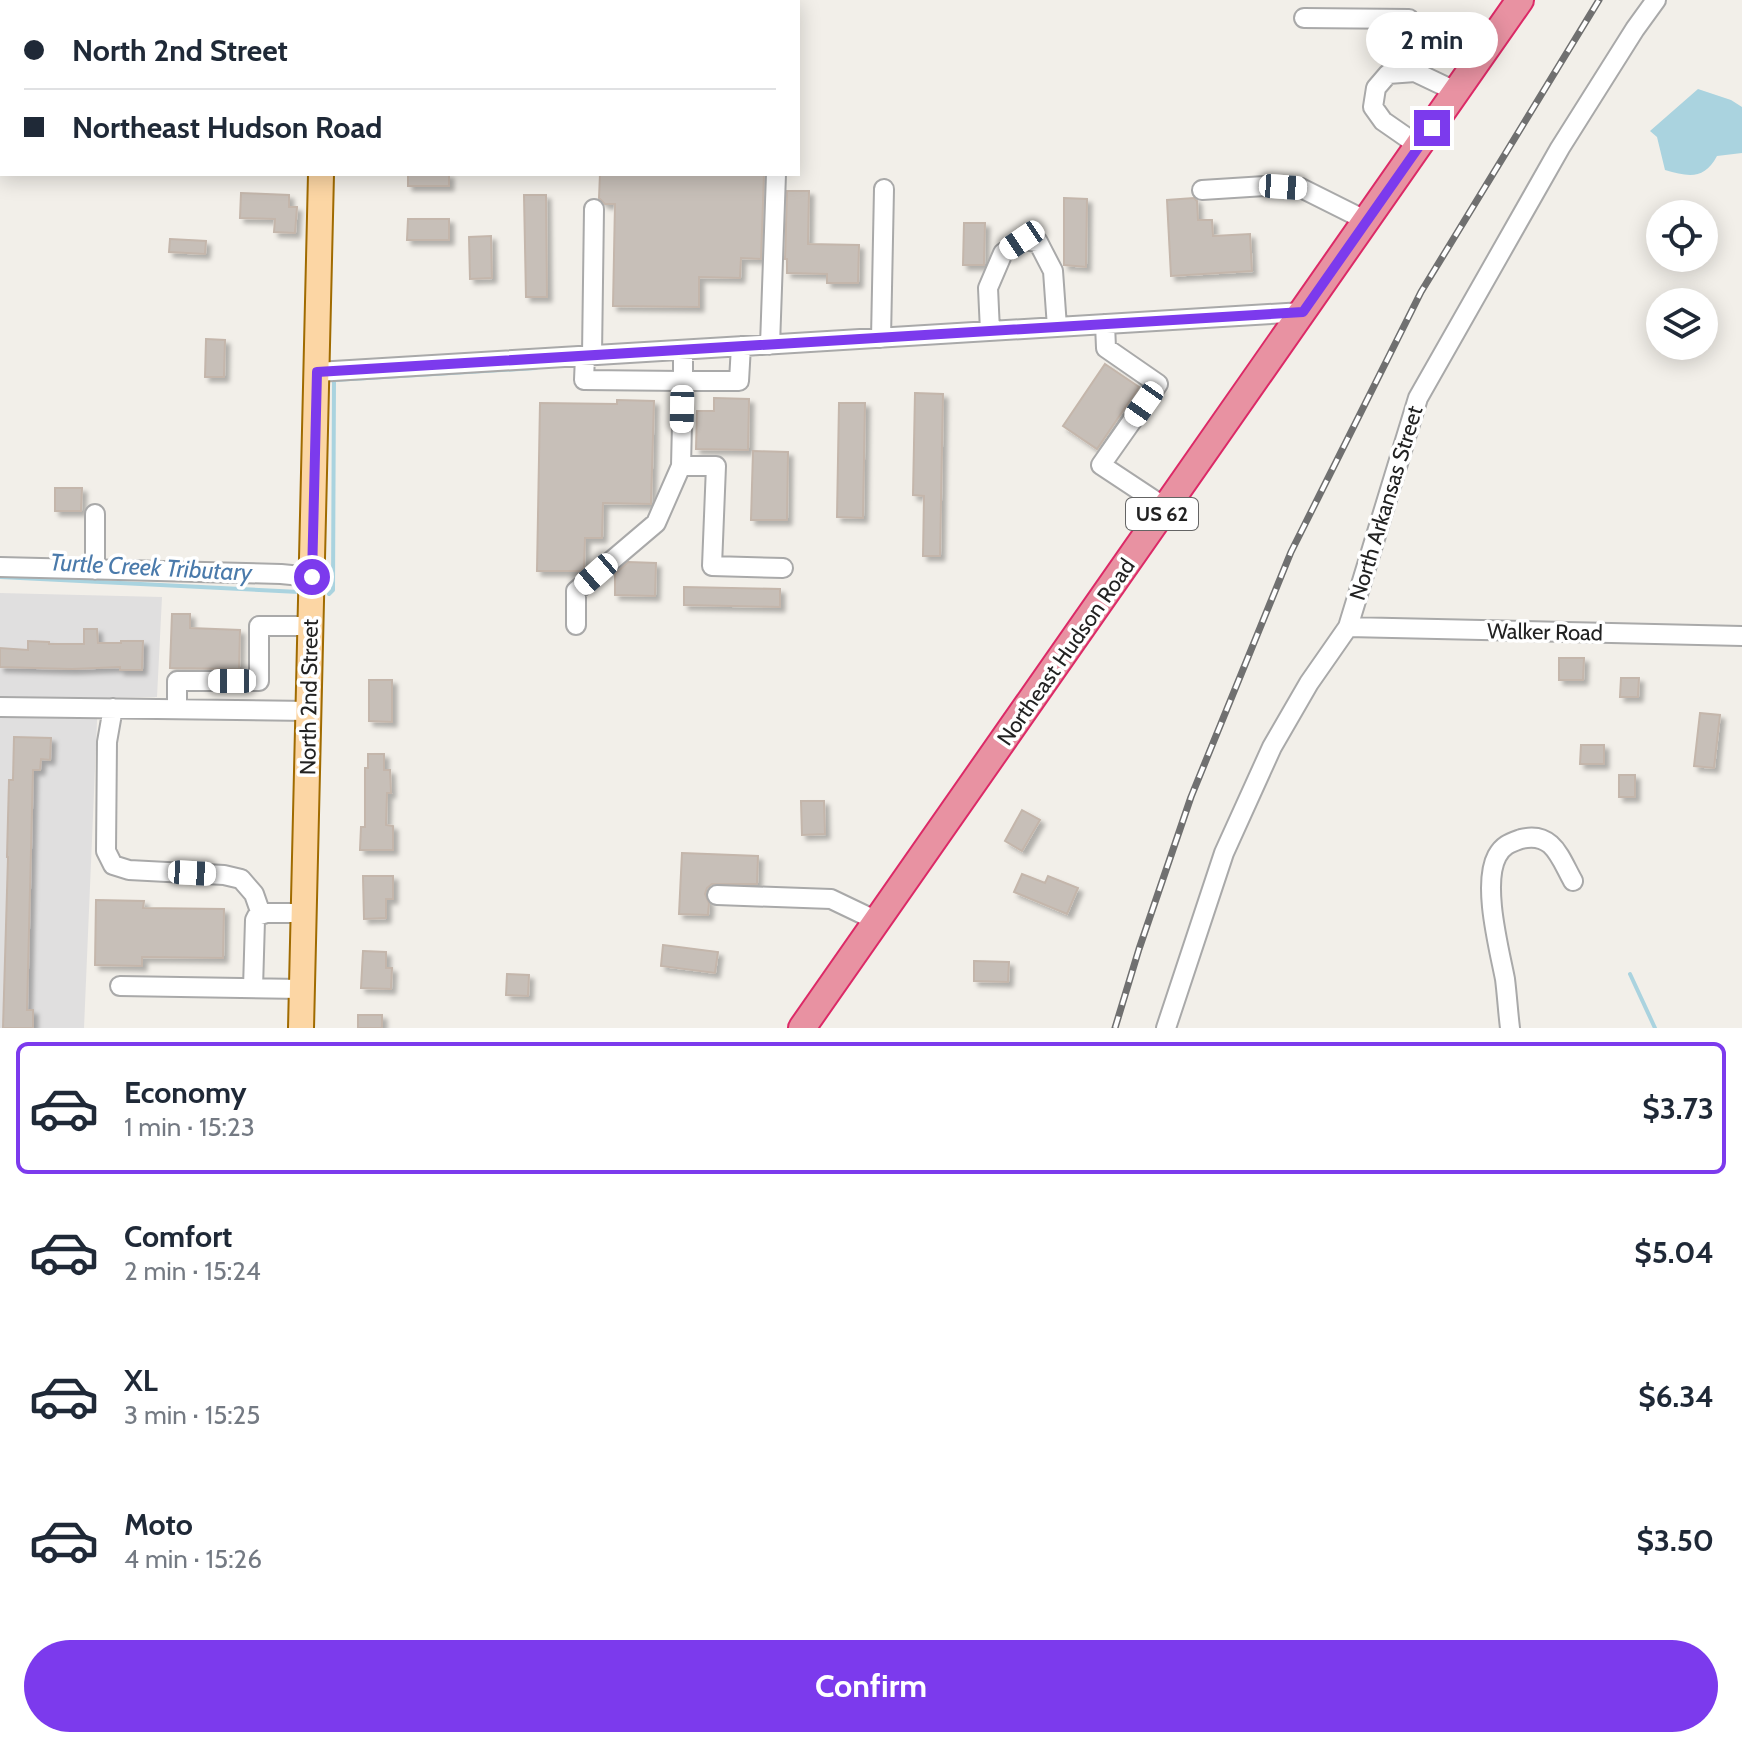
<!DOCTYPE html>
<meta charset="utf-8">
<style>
body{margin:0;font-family:Cabin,sans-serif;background:#f2f2f3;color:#1f2937;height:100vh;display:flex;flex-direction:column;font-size:30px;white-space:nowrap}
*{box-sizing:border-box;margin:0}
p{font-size:26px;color:#747a83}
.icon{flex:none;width:44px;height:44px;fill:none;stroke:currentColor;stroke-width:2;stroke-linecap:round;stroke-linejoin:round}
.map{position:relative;height:1028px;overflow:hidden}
.drawer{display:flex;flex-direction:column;background:#fff;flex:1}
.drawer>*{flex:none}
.hud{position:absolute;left:0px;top:0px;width:800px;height:176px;box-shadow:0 4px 20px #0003;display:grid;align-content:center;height:176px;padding:0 24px;background:#fff}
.fabs{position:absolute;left:1646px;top:200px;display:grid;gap:16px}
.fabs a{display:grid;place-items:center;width:72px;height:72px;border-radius:50%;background:#fff;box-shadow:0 4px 20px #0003;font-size:40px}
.end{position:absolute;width:36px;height:36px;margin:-18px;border:10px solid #7c3aed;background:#fff;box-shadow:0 0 0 4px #fff}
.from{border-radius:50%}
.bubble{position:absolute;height:56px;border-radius:28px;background:#fff;box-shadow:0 4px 20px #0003;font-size:26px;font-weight:800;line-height:56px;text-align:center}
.car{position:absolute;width:24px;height:48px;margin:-24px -12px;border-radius:10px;box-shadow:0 0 6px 2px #0007;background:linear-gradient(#fff 24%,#345 0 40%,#fff 0 76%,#345 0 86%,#fff 0)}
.hud b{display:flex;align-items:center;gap:28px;height:76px;font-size:30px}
.hud b+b{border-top:2px solid #e0e1e3}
.hud i{width:20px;height:20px;background:#1f2937}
ul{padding:14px 0 0;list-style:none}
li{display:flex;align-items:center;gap:24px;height:132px;margin:0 16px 12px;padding:0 8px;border:4px solid transparent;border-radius:12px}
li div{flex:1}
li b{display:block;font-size:30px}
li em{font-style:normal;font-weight:800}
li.current{border-color:#7c3aed}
li>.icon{width:72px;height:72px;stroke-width:1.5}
.action{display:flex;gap:16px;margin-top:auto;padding:16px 24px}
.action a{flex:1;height:92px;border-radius:48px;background:#7c3aed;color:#fff;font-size:32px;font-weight:800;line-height:92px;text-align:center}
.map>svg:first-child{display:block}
.residential{fill:#e0dfdf}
.water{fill:#aad3df}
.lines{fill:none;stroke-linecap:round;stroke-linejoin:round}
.stream{stroke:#aad3df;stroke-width:4}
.building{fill:#c7bfb8;stroke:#c4b6ab;stroke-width:2;filter:url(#shadow)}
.minor-casing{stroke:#a9a9a9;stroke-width:22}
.major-casing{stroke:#a06b00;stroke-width:28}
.highway-casing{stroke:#dc2a67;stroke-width:30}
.minor{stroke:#fff;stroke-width:18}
.major{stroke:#fcd6a4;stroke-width:24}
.highway{stroke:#e892a2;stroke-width:26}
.rail-casing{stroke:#707070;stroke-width:7}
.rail{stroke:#fff;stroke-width:4;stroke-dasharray:12;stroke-linecap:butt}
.route{stroke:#7c3aed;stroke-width:10}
.labels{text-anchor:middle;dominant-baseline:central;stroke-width:7;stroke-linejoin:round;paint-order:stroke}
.shield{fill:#fff;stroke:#646464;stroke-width:2}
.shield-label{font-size:20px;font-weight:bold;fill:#222}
.street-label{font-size:22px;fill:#222;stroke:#fff}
.water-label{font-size:24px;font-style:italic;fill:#4a7aab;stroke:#fff}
</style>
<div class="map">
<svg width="1742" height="1028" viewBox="0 0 1742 1028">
<defs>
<filter id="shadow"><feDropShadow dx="4.5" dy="4.5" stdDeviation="2" flood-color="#0004"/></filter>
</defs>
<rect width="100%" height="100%" fill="#f2efe9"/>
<!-- residential -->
<path class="residential" d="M0,593L162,597L157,697L98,698L84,1028H0Z"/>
<!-- water -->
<path class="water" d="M1698,89L1731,100L1742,107V153L1717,156C1704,180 1689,177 1665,170L1657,137L1650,131Z"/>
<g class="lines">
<!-- stream -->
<path class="stream" d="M0,577L299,592
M329,594L333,590L334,380L536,368
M1630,974L1655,1028"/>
</g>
<!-- building -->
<path class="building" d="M408,174H449V186H408Z
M600,174H764L761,259L741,258L740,278L699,277V307L613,306L615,204H605L599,198Z
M787,191H809L808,244L859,245L858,283H827V274L787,273V259H785Z
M241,193L289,195V207H297L295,233L274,232L275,219L240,218Z
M524,195H546L547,297H526Z
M1064,198L1087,199L1086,267L1064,265Z
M1194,198L1197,201L1198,220H1212L1213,236L1250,234L1252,271L1171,276L1167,200Z
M408,219H449V240H407Z
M964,223H985L984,265H963Z
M491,236L492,278L470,279L469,237Z
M170,239L206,241L205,254L169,252Z
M206,339L225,340L224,377H205Z
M1105,364L1139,387L1097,449L1063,426Z
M915,393L943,394L940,556H923L924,496L913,495Z
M714,398L749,399L748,450L696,449L697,411H714Z
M617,400L654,401L651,504L603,503L602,538H585L584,568L581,571H537L540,403L617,404Z
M839,403H865L863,518L837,517Z
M753,451L788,452L787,520H751Z
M55,488H82L81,511H55Z
M628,562L656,563L655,596L615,595V574Z
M684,587L780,589V607L684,605Z
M172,614H190V628L240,630L239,669L170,668Z
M84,629H97L98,643H121V641H143L142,670H120V667L72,669L0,667V648L28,650V641L49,642V644H84Z
M1559,658H1584L1583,680H1559Z
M1621,678H1639L1638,697H1620Z
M369,680H392V722L369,721Z
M1700,713L1720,715L1714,768L1694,766Z
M14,737L51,738L50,760L41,759L40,770H33L27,1010H33V1028H3L8,857H7L9,780H13Z
M1581,745H1604V764H1580Z
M368,754H384V770H390L391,793H387L386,825L393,826V850H360L361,827H365V768H368Z
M1619,775H1635V797H1619Z
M801,801H824L825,834L802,835Z
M1022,810L1040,820L1022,851L1005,841Z
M682,853L758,856L757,884H712L707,888L705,894L709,903L708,915L679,914Z
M1022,874L1045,883L1048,876L1078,888L1067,914L1014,892Z
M363,876H393V899H386V918L364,919Z
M96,900L144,901L143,908L224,909L223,958L142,957V966L95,965Z
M663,945L718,952L715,973L661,966Z
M363,951L386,952V968H392L391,989L361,988Z
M974,961L1009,962L1008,982L974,981Z
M507,974L529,975L528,996L506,995Z
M358,1015H382V1028H358Z"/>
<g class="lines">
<defs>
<path id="minor" d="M1304,18L1409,19L1415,72
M1419,146L1383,121L1373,107L1376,88L1388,74L1415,72L1457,92
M1202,190L1265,186L1301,188L1367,221
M1105,324L1106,348L1158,384L1101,465L1166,508
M990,331L988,288L1003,253L1022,240L1038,242L1053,271L1057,327
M881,338L884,189
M770,345L776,174
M741,346L739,381H683L681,466H716L712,566L783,568
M592,355L594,209
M585,356L584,380L683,381V350
M317,372L1303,312
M0,567L281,574L312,577
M95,570V514
M576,625V591L656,523L681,466
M1348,627L1742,636
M0,707L309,711
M113,708L107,742L106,851L113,865L129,870L224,875L241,879L254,894L261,914
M177,709V681H259V626H311
M717,895L831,899L877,921
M120,986L301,989
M253,988L255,920L257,916L267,913H303
M1166,1028L1224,853L1272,747L1309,683L1348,627L1418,398L1560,148L1635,29L1656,0
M1510,1028C1508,1012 1507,995 1505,979C1499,948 1482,884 1497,856C1503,845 1510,843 1521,839C1553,831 1560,858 1573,881"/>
<path id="major" d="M326,2V0
M301,1028L321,174"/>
<path id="highway" d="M802,1028L1520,0"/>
</defs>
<!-- minor casing -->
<use href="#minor" class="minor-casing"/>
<!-- major casing -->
<use href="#major" class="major-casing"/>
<!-- highway casing -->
<use href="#highway" class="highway-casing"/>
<!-- minor -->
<use href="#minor" class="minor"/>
<!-- major -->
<use href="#major" class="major"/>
<!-- highway -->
<use href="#highway" class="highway"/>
<defs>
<path id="rail" d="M1115,1028L1139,949L1191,797L1291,552L1421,292L1599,0"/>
</defs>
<!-- rail casing -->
<use href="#rail" class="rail-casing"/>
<!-- rail -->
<use href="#rail" class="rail"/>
</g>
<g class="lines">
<!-- route -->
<path class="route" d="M312,577L317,372L1303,312L1432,128"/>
</g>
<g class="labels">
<!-- shield labels -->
<rect class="shield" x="1126" y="498" width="72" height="32" rx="6"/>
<g class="shield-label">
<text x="1162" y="514">US 62</text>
</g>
<!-- street labels -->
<g class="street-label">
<text transform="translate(1386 503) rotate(-73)">North Arkansas Street</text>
<text transform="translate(1545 632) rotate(1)">Walker Road</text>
<text transform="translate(1066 652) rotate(-55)">Northeast Hudson Road</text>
<text transform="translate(309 697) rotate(-89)">North 2nd Street</text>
</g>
<!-- water labels -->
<g class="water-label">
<text transform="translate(151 567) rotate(3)">Turtle Creek Tributary</text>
</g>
</g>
</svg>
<div class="fabs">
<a><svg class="icon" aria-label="locate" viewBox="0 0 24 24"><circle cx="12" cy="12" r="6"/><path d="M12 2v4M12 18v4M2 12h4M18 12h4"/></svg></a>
<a><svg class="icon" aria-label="layers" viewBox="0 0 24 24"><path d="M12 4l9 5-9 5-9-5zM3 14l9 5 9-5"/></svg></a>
</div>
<i class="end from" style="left:312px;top:577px"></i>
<i class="end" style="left:1432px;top:128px"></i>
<div class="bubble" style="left:1366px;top:12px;width:132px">2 min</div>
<i class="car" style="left:1283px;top:187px;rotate:94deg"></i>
<i class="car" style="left:1022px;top:240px;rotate:236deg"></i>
<i class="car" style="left:1144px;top:404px;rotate:215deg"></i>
<i class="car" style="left:682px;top:409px;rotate:181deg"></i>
<i class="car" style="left:596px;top:574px;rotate:229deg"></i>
<i class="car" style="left:232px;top:681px;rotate:270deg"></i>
<i class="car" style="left:192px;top:873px;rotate:93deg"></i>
<div class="hud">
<b><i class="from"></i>North 2nd Street</b>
<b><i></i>Northeast Hudson Road</b>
</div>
</div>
<section class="drawer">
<ul>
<li class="current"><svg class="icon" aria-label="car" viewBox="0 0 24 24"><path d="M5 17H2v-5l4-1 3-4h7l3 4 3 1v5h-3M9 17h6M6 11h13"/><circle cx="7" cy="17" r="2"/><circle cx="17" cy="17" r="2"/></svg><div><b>Economy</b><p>1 min · 15:23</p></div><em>$3.73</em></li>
<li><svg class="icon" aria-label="car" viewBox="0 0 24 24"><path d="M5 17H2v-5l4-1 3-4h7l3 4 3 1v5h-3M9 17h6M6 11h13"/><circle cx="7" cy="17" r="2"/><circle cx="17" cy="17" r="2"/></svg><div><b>Comfort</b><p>2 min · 15:24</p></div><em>$5.04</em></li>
<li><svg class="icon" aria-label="car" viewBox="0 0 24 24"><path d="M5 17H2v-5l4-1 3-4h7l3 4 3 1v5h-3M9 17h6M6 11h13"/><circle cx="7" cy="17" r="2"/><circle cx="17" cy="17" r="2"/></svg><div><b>XL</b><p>3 min · 15:25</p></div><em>$6.34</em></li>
<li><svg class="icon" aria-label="car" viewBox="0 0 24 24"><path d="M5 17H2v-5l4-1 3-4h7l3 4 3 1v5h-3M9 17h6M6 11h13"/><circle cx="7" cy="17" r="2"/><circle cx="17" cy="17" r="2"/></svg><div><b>Moto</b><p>4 min · 15:26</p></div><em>$3.50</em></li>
</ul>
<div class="action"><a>Confirm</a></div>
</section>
